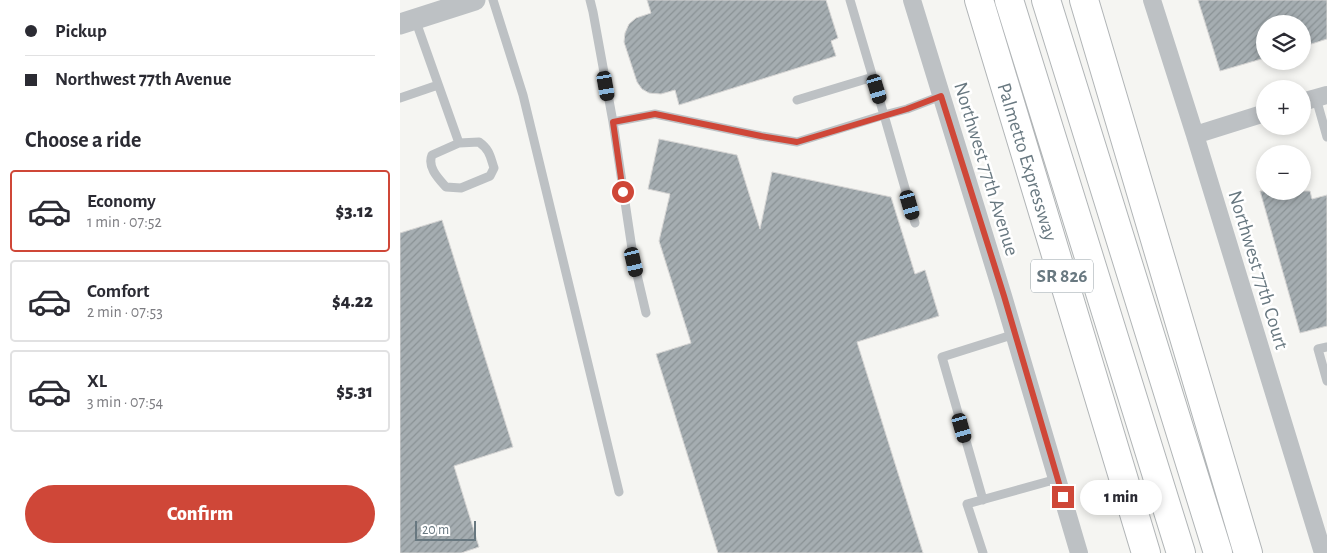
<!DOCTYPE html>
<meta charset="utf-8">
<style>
body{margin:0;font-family:"Alegreya Sans",sans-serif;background:#f2f2f3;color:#2b2b33;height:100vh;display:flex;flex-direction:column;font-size:19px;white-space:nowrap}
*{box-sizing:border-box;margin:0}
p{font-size:16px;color:#7c7c81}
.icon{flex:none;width:28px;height:28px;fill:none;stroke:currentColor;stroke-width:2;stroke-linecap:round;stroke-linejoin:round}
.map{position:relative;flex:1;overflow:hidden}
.details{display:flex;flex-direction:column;background:#fff;width:400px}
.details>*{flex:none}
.top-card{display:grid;align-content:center;height:110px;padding:0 25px;background:#fff}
.buttons{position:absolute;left:856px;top:15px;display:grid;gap:10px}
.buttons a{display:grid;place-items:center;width:55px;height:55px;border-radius:50%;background:#fff;box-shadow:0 2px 8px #0003;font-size:25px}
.scale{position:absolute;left:15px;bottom:12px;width:61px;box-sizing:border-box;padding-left:5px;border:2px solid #687880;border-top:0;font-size:14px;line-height:18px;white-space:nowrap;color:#687880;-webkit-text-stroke:4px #fff;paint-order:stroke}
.end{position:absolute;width:22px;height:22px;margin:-11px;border:6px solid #cf4738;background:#fff;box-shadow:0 0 0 2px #fff}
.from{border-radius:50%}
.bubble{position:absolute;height:35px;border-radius:18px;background:#fff;box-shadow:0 2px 8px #0003;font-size:16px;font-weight:800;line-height:35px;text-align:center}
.car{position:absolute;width:15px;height:30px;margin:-15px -8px;border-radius:6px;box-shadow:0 0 4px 1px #0007;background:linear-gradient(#222 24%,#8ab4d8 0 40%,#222 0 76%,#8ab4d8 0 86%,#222 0)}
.top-card b{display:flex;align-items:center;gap:18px;height:48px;font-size:19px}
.top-card b+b{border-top:1px solid #e1e1e2}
.top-card i{width:12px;height:12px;background:#2b2b33}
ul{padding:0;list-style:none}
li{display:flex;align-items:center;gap:15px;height:82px;margin:0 10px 8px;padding:0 15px;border:2px solid #e1e1e2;border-radius:5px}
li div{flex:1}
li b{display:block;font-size:19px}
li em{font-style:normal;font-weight:800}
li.active{border-color:#cf4738}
li>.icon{width:45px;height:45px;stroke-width:1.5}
h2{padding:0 25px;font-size:22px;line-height:60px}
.button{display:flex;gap:10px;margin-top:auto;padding:10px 25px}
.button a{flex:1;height:58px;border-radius:30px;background:#cf4738;color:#fff;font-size:20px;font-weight:800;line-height:58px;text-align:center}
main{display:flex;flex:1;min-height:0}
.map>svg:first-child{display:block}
.building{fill:url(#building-hatch);stroke:#d7d6d5}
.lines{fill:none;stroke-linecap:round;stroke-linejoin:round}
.motorway-casing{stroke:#b1b5b7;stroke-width:30}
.service{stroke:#bdc1c4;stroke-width:9}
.minor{stroke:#bdc1c4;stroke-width:18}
.tertiary{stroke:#bdc1c4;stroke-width:21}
.motorway{stroke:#fff;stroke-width:28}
.route{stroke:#cf4738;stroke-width:6}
.labels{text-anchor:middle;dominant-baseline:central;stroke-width:5;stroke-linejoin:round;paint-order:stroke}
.shield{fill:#fff;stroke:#95a0a6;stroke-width:1}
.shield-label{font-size:19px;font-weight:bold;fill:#687880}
.street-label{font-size:20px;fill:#687880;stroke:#fff}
</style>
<main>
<section class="details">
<div class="top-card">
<b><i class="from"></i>Pickup</b>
<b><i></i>Northwest 77th Avenue</b>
</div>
<h2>Choose a ride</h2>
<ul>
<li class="active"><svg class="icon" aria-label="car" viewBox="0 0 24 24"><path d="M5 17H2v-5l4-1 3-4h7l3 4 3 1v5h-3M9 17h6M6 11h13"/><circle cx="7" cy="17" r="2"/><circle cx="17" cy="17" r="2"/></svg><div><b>Economy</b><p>1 min · 07:52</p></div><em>$3.12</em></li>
<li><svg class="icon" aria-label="car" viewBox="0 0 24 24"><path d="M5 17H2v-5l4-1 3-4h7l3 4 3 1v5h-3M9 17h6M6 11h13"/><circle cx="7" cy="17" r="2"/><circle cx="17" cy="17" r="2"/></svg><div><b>Comfort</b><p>2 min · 07:53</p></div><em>$4.22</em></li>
<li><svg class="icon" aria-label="car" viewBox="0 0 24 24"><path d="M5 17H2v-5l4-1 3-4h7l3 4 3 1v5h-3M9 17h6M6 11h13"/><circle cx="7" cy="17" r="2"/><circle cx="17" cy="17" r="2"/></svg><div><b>XL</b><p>3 min · 07:54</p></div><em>$5.31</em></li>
</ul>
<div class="button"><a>Confirm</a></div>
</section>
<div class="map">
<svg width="927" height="553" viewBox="0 0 927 553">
<defs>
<pattern id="building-hatch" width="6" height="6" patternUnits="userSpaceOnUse" patternTransform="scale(1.25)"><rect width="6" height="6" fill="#a5adb1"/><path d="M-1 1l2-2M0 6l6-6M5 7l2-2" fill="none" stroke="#8a9295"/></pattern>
</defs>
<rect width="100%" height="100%" fill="#f5f5f2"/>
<!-- building -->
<path class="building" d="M247,0H426L438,38L431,41L436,56L279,105L275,90L261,94L249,93L242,89L237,82L224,42L225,33L229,24L236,18L251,13Z
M798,0H927V39L902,47V24H865V58L820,71Z
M259,139L337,155L360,229L372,172L491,197L515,274L525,270L539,316L457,342L523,553H318L256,354L291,343L259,241L270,194L248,189Z
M860,191H910L912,199L927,195V326L900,333Z
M42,220L113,447L54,466L79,547L61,553H0V233Z"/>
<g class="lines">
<defs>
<path id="motorway" d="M579,0L746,553
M609,0L781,553
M646,0L818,553
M684,0L848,553"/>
</defs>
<!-- motorway casing -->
<use href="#motorway" class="motorway-casing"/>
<!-- service -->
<path class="service" d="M93,0L123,95L219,492
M190,0L193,12L213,122
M450,0L484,115L507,109L541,96
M15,19L59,143
M0,98L38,85
M916,98L927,137
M397,100L473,77
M79,142C90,150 90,156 94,168L90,176L61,188L46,187C38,178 27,167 32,155L59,143Z
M246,313L234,262L213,122L255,114L361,136L397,142L484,115L515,223
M927,347L918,349L927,381
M583,500L542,357L615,334
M583,553L567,504L657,479"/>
<!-- minor -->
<path class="minor" d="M512,0L603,296L679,553
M752,0L795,135L923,553
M902,102L927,95
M795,135L865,113"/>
<!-- tertiary -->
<path class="tertiary" d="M0,24L75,0"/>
<!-- motorway -->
<use href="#motorway" class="motorway"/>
</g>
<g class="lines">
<!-- route -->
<path class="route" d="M223,192L213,122L255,114L361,136L397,142L507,109L541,96L604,296L663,497"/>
</g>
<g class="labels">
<!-- shield labels -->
<rect class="shield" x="631" y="259.5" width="62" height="33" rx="4"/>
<g class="shield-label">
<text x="662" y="276">SR 826</text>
</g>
<!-- street labels -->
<g class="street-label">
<text transform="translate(627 162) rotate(73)">Palmetto Expressway</text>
<text transform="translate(586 169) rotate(73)">Northwest 77th Avenue</text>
<text transform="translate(858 270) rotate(73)">Northwest 77th Court</text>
</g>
</g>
</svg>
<div class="buttons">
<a><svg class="icon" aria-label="layers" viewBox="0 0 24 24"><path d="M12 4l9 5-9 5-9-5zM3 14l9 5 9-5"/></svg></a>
<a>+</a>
<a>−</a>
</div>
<div class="scale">20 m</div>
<i class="end from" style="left:223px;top:192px"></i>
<i class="end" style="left:663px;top:497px"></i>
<div class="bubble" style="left:680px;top:480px;width:82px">1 min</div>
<i class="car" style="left:206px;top:86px;rotate:170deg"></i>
<i class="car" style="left:477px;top:89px;rotate:163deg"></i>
<i class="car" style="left:510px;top:205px;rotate:164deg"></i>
<i class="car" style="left:234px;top:262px;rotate:167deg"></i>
<i class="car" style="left:562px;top:428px;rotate:164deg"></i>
</div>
</main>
